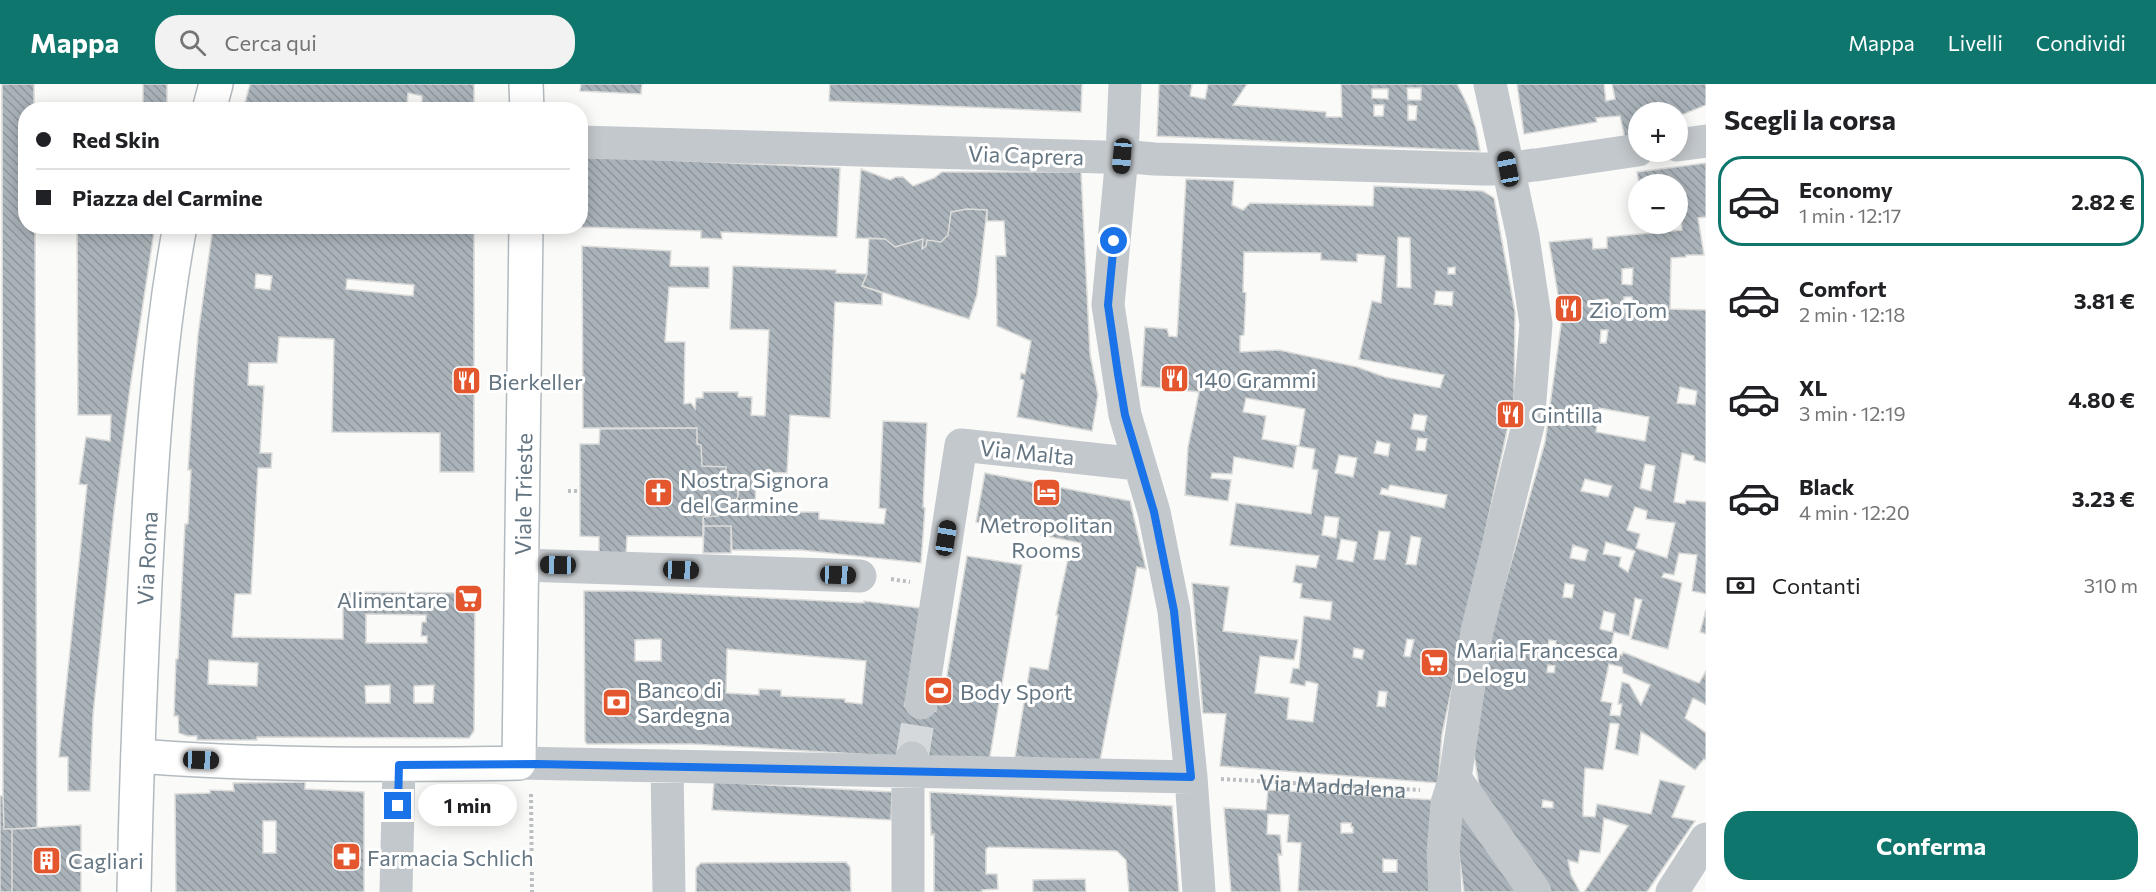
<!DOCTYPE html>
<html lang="it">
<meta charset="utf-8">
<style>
body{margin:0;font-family:Commissioner,sans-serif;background:#f2f2f2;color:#202124;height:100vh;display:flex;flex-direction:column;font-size:22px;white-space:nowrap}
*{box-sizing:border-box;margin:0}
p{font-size:20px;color:#757577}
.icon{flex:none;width:33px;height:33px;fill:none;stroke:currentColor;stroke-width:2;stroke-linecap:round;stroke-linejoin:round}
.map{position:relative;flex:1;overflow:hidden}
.details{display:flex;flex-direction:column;background:#fff;width:450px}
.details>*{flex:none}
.guide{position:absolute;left:18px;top:18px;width:570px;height:132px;border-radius:24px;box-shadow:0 3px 15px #0003;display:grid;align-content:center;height:132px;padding:0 18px;background:#fff}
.fabs{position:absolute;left:1628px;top:18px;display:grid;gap:12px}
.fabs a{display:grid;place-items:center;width:60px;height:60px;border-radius:50%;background:#fff;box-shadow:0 3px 15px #0003;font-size:30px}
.end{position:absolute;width:27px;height:27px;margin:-14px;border:8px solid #1a73e8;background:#fff;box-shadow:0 0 0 3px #fff}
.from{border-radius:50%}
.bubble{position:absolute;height:42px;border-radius:21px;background:#fff;box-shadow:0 3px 15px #0003;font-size:20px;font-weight:700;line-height:42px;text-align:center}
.car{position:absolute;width:18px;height:36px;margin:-18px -9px;border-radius:8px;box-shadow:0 0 4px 2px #0007;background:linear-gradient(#222 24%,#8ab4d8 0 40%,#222 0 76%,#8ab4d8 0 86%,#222 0)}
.guide b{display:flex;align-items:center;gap:21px;height:57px;font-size:22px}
.guide b+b{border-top:2px solid #e0e0e0}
.guide i{width:15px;height:15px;background:#202124}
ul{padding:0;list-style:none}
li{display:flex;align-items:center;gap:18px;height:90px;margin:0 12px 9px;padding:0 6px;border:3px solid transparent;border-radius:24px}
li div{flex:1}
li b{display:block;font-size:22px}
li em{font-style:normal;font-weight:700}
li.active{border-color:#0f766e}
li>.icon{width:54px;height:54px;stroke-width:1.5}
h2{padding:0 18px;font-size:27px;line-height:72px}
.pay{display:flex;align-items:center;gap:15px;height:66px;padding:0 18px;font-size:22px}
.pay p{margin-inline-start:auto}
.cta{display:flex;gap:12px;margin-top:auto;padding:12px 18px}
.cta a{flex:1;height:69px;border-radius:24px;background:#0f766e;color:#fff;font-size:24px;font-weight:700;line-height:69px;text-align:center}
header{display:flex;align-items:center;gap:36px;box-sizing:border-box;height:84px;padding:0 30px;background:#0f766e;color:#fff}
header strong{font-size:28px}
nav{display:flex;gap:33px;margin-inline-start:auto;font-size:21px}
.search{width:420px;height:54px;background:#f2f2f2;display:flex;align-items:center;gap:15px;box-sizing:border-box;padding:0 21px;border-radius:24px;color:#757577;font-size:22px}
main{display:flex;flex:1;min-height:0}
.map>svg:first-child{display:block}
.building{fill:url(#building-back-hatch);stroke:#dcdcda;stroke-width:1.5;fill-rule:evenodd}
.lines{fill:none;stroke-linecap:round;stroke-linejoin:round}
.street-tunnel{stroke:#d5d9db;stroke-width:33;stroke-dasharray:33 16;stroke-linecap:butt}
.secondary-casing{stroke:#b3babf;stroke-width:36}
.path{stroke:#bbbfc2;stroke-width:4;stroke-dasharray:3 3;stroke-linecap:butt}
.street{stroke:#c3c8cc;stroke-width:33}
.secondary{stroke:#fff;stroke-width:33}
.route{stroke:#1a73e8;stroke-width:8}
.labels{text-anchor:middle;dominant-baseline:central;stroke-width:6;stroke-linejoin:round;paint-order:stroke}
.street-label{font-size:22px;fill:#657683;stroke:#fff}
.poi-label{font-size:22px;fill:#657683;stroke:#fff;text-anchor:start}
</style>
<header>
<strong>Mappa</strong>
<div class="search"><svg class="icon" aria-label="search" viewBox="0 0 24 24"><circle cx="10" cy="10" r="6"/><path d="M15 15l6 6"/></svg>Cerca qui</div>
<nav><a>Mappa</a><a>Livelli</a><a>Condividi</a></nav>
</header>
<main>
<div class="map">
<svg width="1706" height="808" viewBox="0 0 1706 808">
<defs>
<pattern id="building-back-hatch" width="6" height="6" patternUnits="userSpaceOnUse" patternTransform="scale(1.5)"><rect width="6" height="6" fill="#aab3b9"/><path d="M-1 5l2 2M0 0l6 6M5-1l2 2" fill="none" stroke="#8e969c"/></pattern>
</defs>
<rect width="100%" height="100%" fill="#fafaf8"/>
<!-- building -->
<path class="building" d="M2,0H34V26H26V142H35L37,744L12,745H4L3,712Z
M143,0H167V23L143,22Z
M250,0H474V26H422V12L408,9L407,26H243Z
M581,0H642L641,10L580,7Z
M830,0H1082L1081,28L829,17Z
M1159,0H1192L1190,12L1205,15L1208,0H1247L1233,21L1326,28V33H1342L1341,0H1457L1468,22L1476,45L1480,67L1157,52ZM1407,4H1421V16H1408ZM1372,5H1388V15L1372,14ZM1374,21H1384L1383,32H1374ZM1408,21L1417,22L1416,36H1408Z
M1517,0H1604L1606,17L1615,15L1612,0H1706V21L1677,33V28H1638V49L1625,54L1620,32L1596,34L1597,38L1524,50Z
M118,19L119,26H67V20Z
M582,72L840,84L837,153L721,148L722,155L701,154V147L582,143Z
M1706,79V133L1698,134L1704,171H1686V173L1671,174L1670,225L1706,226V379L1694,376V372L1682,369L1674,418L1685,420L1686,416L1706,418V510L1692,507L1697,471L1679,469L1674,491L1664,489L1662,493L1682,499L1668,565L1631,555L1642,516L1635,514L1629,552L1614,548L1610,568L1622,571L1623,568L1699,599L1706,587V621L1693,614L1685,634L1706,649V676L1704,675L1695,686L1650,653L1641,648L1638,671L1615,665L1619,640L1610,639L1603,686L1585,684L1583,720V732L1595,733L1597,720L1651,730L1660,696L1685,702L1672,733L1695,737L1647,808H1584L1628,742L1604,734L1600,769L1580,766L1578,779L1568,776L1571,791L1580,808H1550L1480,708L1474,670L1492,546L1545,358L1561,241L1560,222L1549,158L1592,154L1593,165L1607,164V153L1682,146L1680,124H1677V100H1639L1637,88ZM1633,184L1632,201L1622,200V185ZM1624,213H1632L1633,225H1624ZM1608,215V224H1598L1597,216ZM1601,246H1608L1606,259H1600ZM1680,303L1697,307L1695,321L1677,319ZM1599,324L1649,333L1645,357L1596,348ZM1645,380L1655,382L1651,407L1640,404ZM1585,395L1612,402L1608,413L1581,407ZM1635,423L1647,427L1646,435L1675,439L1667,474L1636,464L1640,450L1627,446ZM1606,458L1635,467L1628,488L1619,482L1621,473L1603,470ZM1573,461L1588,466L1585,477L1570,474ZM1565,499L1574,501L1572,514L1563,513ZM1604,527L1615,530L1612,548L1600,545ZM1549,556L1556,557L1555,567L1548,566ZM1609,580L1622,583L1623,589L1650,601L1641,621L1629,600L1622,598L1618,620H1622L1620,632L1610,631L1612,619L1601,617ZM1548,581L1555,582L1554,589L1547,588ZM1543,716L1553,718V724L1542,723Z
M861,85L890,96L896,93H903L913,102L934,94L942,88H1081L1090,270L1098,311L1092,347L1017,333L1024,296L1020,295L1021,289L1025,290L1031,257L997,242L996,172H1006L1004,137H987V126L967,125L951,128L948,151L941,158L927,156L926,162L922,165L923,155L895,163L885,155L856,154Z
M1186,95L1234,97L1232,121L1243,126L1250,119L1373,122L1374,102L1483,107L1494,114L1515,228L1514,314L1442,650L1438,699L1220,682L1226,630L1203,629L1192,499L1229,503L1223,547L1298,556L1294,576L1260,572L1255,609L1289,614L1287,635L1313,638L1318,600L1306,597L1305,602L1290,599L1293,584L1299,585L1304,532L1330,536L1332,518L1300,514L1302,500L1293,498L1296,481L1316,484L1319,472L1230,461L1236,419L1311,430L1318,386L1312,385L1315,365L1297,362L1293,384L1234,373L1232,390L1212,389L1211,394L1231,396L1228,417L1185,411L1188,363L1199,308L1141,302L1145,243L1167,245L1169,252L1177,253ZM1398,153L1410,154L1411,204L1397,203ZM1244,168L1321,169V176L1357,178V170L1385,172L1381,219L1372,217L1359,275L1444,291L1440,304L1385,293L1357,283L1279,266L1240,268V252L1244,251L1246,209L1243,208ZM1455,183V190H1448V184ZM1436,207L1453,208L1452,222L1434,220ZM1246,314L1305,325L1299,362L1262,355L1266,332L1243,328ZM1414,330L1427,332L1424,347L1411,345ZM1418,354L1427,355L1425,367L1416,366ZM1377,357L1390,360L1388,372L1374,369ZM1339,371L1357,374L1353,393L1335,389ZM1390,401L1447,411L1444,424L1380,410L1382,404L1388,406ZM1325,432L1339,434L1336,454L1322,451ZM1379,447L1390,448L1385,476L1374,475ZM1411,452L1421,454L1416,481L1406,480ZM1341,455L1357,458L1353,478L1337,475ZM1407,555L1414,556L1410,573L1404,572ZM1354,564L1364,566L1362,575L1353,573ZM1379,607L1387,608L1385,623L1377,622Z
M967,125L987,126L977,211L969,235L862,202L867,190L869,154L885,155L895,163L923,155L922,165L926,162L927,156L941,158L948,151L951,128Z
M77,142H155L130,304L114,427L93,631L90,707H68V673H59L87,401L79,400L86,353L110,357L111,331H78Z
M213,142H474V388H440V349L332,348L334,255L279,253L277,279H249L248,301L264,302L260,369H272L271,384H258L251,510H235L232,553L343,555V508L475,509L474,647L469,654L257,653V656H197V652H187L179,649L178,632H174L176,575H178L185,440H188L191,386H188L194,298L198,251ZM256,190L272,192L270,206L255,204ZM347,195L414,201L413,212L346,205ZM366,530L426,531V538H422L421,552H427V559H366ZM209,576L258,579L257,602L208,600ZM390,601V619H366L365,602ZM434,601L433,619H414V602Z
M582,162L671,167L670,182L709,183V204L669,203L665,258H685L684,320L691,319L695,325L696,314H703V308H738V313H752L751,331L765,332L769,246L730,245L733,182L836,186V189L867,190L862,202L882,209V221L835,218L830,334L790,331L787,389L756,388L755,428H819V435L884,440L886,425L879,424L883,337L927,339L923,423L925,424L921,479L801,466H732L731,442H704L703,433L718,432L717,429H723L733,423L738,412L739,404L733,393L726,389V383L702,382L701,361L697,360V344H583Z
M697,344V360L701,361L702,382L726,383V389L733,393L737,400L738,412L733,423L723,429H717L718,432L703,433V453L627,452L626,471H599V453L580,452V360H599L600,345Z
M985,389L1130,417L1146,485L1137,483L1100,677L1015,673L1030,583L1048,586L1058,531H1056L1069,470L1079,472L1081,459L976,438Z
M704,442H731V469H703Z
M967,472L1022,481L989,678L693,660H587L585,657L584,507H635L864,519V517L920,524L909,618L942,621ZM661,555V577H635V556ZM727,565L866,577L862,620L845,618V615L781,612V606L759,605V611L726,609Z
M1706,526V550L1700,548Z
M305,698V705L364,708V808H176L175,710L210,709V706L234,707L233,699ZM263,737H276V769H263Z
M714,698L892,708L891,736L712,726Z
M1268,706L1435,716L1429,808L1298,807L1301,759L1287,758L1289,731L1268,730L1267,750L1280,751L1282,771L1278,770L1281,808H1231L1224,724L1266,726ZM1341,739H1351V743H1353V749H1341ZM1383,775L1397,776V788H1383Z
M930,708L1172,722L1179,808H1129L1126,776L1117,767L989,763L986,765V790H997L998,805L982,806V808H934V750L931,751Z
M0,712H3L4,745H12V808H0Z
M1460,729L1521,808H1464L1458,762Z
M81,741V808H12V745Z
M846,778L850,783L851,808H696V784L701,779Z
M1085,795L1086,808H1033V796Z"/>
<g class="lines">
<!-- street-tunnel -->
<path class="street-tunnel" d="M912,674L921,619"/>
<defs>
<g id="secondary">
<path d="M526,0L527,26"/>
<path d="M209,26L216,0"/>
<path id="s2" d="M138,672C265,682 393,681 519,679L526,142"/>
<path id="s3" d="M134,808C136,705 140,602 145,499C151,380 158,260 180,142"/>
</g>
</defs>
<!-- secondary casing -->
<use href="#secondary" class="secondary-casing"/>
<!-- path -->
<g class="path">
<path d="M568,407H580"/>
<path d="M891,495L910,498"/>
<path id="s1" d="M1221,695L1420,706"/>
<path d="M531,710L532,808"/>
</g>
<!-- street -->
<path class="street" d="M1125,0L1122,72L1108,221L1125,331L1154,428L1174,527L1191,693L1199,808
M580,58L1102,73L1122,72L1154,75L1483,85H1508L1533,81
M1677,61L1706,57
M1536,81L1638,66
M522,481L860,492
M921,619L961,361L1138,380
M519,679L1191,693
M667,682L669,808
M1455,694L1535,808
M396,808L399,681
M908,808V687L912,674
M1445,808L1443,768L1447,719L1455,694L1477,547L1528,341L1536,240L1523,153L1490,0
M1672,808L1706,755"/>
<!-- secondary -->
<use href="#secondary" class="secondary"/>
</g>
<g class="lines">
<!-- route -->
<path class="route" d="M398,722L399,681L536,680L1191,693L1174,527L1154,428L1125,331L1118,290L1108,221L1114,157"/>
</g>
<!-- icons -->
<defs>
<symbol id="restaurant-square" viewBox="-11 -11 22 22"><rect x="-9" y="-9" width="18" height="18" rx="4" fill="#e4572e" stroke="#fff"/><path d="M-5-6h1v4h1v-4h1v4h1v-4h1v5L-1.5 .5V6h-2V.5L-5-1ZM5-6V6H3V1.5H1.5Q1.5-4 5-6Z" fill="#fff"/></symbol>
<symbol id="church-square" viewBox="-11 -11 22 22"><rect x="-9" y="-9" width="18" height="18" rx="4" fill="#e4572e" stroke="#fff"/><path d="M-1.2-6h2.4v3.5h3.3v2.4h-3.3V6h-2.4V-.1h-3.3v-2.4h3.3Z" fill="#fff"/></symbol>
<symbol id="hotel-square" viewBox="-11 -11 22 22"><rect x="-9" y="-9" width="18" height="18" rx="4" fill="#e4572e" stroke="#fff"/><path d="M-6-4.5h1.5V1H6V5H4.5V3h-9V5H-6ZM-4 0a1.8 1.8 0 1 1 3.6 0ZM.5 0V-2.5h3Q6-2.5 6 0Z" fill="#fff"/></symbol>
<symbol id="supermarket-square" viewBox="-11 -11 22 22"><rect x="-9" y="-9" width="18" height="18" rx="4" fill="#e4572e" stroke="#fff"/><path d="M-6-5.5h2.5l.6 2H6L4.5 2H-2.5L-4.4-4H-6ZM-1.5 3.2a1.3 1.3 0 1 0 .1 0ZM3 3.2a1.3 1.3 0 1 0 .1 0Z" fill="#fff"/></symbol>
<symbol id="stadium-square" viewBox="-11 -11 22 22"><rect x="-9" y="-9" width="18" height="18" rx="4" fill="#e4572e" stroke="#fff"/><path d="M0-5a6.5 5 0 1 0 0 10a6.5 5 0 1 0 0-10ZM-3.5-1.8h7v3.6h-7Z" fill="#fff"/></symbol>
<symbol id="bank-square" viewBox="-11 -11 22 22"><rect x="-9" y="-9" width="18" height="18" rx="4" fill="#e4572e" stroke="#fff"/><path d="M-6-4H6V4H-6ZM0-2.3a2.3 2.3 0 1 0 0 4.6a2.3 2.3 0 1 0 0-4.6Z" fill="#fff"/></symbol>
<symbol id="pharmacy-square" viewBox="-11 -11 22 22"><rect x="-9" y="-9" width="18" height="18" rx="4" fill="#e4572e" stroke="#fff"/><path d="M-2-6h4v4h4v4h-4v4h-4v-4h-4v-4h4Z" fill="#fff"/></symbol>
<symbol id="building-square" viewBox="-11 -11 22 22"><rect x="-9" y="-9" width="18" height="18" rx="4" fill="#e4572e" stroke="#fff"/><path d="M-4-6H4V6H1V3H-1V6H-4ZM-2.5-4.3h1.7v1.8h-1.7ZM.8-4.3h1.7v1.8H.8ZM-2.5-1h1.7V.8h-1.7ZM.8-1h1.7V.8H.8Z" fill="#fff"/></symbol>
</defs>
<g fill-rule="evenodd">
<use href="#restaurant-square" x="1552" y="208" width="33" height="33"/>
<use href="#restaurant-square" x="1158" y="278" width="33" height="33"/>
<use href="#restaurant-square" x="450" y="280" width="33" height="33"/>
<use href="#restaurant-square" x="1494" y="314" width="33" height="33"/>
<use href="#church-square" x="642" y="392" width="33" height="33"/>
<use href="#hotel-square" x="1030" y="392" width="33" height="33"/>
<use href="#supermarket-square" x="452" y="498" width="33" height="33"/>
<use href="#supermarket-square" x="1418" y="562" width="33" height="33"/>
<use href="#stadium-square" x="922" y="590" width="33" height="33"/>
<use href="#bank-square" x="600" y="602" width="33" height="33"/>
<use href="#pharmacy-square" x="330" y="756" width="33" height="33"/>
<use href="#building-square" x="30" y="760" width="33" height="33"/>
</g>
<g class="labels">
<!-- street labels -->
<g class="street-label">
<text transform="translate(1026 71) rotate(2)">Via Caprera</text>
<text transform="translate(1027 368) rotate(6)">Via Malta</text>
<text stroke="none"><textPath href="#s2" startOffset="650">Viale Trieste</textPath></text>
<text stroke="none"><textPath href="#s3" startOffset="334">Via Roma</textPath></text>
<text stroke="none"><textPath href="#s1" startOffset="112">Via Maddalena</textPath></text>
</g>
<!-- poi labels -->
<g class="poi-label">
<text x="1589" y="225">ZioTom</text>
<text x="1195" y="295">140 Grammi</text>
<text x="488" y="297">Bierkeller</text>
<text x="1531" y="330">Gintilla</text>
<text x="680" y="395">Nostra Signora<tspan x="680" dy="25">del Carmine</tspan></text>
<text x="1046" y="440" text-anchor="middle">Metropolitan<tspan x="1046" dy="25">Rooms</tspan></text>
<text x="447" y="515" text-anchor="end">Alimentare</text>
<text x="1456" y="565">Maria Francesca<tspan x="1456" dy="25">Delogu</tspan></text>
<text x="637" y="605">Banco di<tspan x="637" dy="25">Sardegna</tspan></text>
<text x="960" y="607">Body Sport</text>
<text x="367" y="773">Farmacia Schlich</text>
<text x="68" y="776">Cagliari</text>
</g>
</g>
</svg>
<div class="fabs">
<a>+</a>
<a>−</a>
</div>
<i class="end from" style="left:1114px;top:157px"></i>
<i class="end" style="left:398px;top:722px"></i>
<div class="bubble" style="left:418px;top:700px;width:99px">1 min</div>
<i class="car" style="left:1122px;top:72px;rotate:185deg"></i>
<i class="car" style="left:1508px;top:85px;rotate:349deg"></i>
<i class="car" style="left:946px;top:454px;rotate:9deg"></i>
<i class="car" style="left:558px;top:481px;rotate:271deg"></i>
<i class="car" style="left:681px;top:486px;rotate:92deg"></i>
<i class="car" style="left:838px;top:491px;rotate:92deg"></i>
<i class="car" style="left:201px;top:676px;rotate:92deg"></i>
<div class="guide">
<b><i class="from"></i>Red Skin</b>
<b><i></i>Piazza del Carmine</b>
</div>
</div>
<section class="details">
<h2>Scegli la corsa</h2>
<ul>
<li class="active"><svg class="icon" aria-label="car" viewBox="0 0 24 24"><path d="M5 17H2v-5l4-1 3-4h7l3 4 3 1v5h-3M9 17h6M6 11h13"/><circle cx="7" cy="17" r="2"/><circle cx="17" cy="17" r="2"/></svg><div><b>Economy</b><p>1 min · 12:17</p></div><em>2.82 €</em></li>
<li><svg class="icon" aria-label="car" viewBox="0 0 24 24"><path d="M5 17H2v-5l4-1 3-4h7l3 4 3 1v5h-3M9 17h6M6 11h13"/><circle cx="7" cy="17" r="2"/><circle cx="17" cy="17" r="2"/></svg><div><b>Comfort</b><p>2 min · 12:18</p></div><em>3.81 €</em></li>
<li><svg class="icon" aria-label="car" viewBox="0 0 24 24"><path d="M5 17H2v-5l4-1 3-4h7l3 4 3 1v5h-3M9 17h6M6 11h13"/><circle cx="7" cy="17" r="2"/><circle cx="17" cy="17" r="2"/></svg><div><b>XL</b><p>3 min · 12:19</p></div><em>4.80 €</em></li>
<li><svg class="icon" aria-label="car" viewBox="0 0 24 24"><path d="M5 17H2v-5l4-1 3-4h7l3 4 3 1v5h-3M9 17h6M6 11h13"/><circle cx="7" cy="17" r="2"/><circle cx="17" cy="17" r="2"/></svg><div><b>Black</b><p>4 min · 12:20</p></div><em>3.23 €</em></li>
</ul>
<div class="pay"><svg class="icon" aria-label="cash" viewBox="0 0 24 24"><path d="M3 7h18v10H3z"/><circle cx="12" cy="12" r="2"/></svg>Contanti<p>310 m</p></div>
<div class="cta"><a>Conferma</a></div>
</section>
</main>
